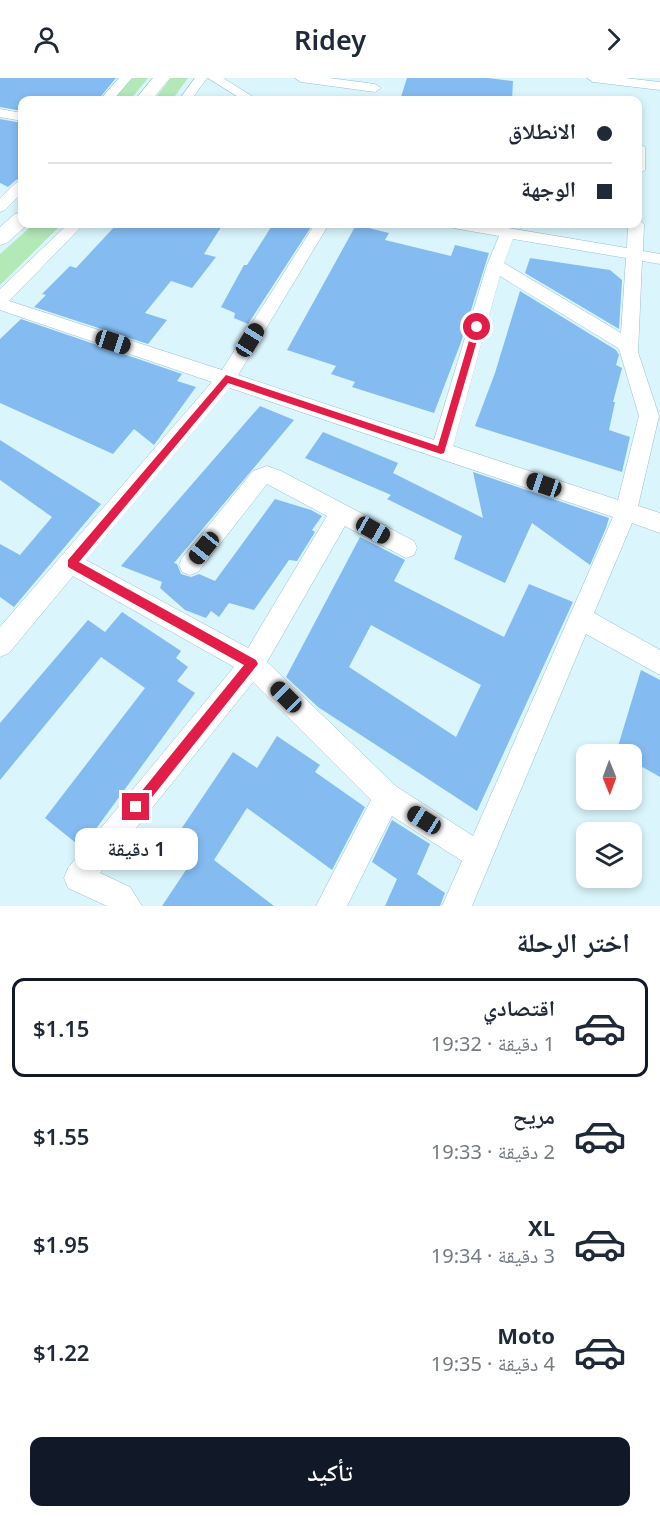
<!DOCTYPE html>
<html lang="ar">
<meta charset="utf-8">
<style>
body{margin:0;font-family:"Noto Sans","Noto Naskh Arabic",sans-serif;background:#f6f6f7;color:#1f2937;direction:rtl;height:100vh;display:flex;flex-direction:column;font-size:22px;white-space:nowrap}
*{box-sizing:border-box;margin:0}
p{font-size:20px;color:#747a83}
.icon{flex:none;width:33px;height:33px;fill:none;stroke:currentColor;stroke-width:2;stroke-linecap:round;stroke-linejoin:round}
.map{position:relative;height:828px;overflow:hidden;direction:ltr}
.details{display:flex;flex-direction:column;background:#fff;flex:1}
.details>*{flex:none}
.top-card{position:absolute;left:18px;top:18px;width:624px;height:132px;border-radius:12px;box-shadow:0 3px 9px #0003;direction:rtl;display:grid;align-content:center;height:132px;padding:0 30px;background:#fff}
.needle{width:39px;rotate:179deg}
.buttons{position:absolute;left:576px;top:666px;display:grid;gap:12px}
.buttons a{display:grid;place-items:center;width:66px;height:66px;border-radius:12px;background:#fff;box-shadow:0 3px 9px #0003;font-size:30px}
.end{position:absolute;width:27px;height:27px;margin:-14px;border:8px solid #e11d48;background:#fff;box-shadow:0 0 0 3px #fff}
.from{border-radius:50%}
.bubble{position:absolute;height:42px;border-radius:12px;background:#fff;box-shadow:0 3px 9px #0003;font-size:20px;font-weight:600;line-height:42px;text-align:center;direction:rtl}
.car{position:absolute;width:18px;height:36px;margin:-18px -9px;border-radius:8px;box-shadow:0 0 4px 2px #0007;background:linear-gradient(#222 24%,#8ab4d8 0 40%,#222 0 76%,#8ab4d8 0 86%,#222 0)}
.top-card b{display:flex;align-items:center;gap:21px;height:57px;font-size:22px}
.top-card b+b{border-top:2px solid #e0e1e3}
.top-card i{width:15px;height:15px;background:#1f2937}
ul{padding:0;list-style:none}
li{display:flex;align-items:center;gap:18px;height:99px;margin:0 12px 9px;padding:0 18px;border:3px solid transparent;border-radius:12px}
li div{flex:1}
li b{display:block;font-size:22px}
li em{font-style:normal;font-weight:600}
li.on{border-color:#111827}
li>.icon{width:54px;height:54px;stroke-width:1.5}
h2{padding:0 30px;font-size:27px;line-height:72px}
.button{display:flex;gap:12px;margin-top:auto;padding:12px 30px}
.button a{flex:1;height:69px;border-radius:12px;background:#111827;color:#fff;font-size:24px;font-weight:600;line-height:69px;text-align:center}
header{display:flex;justify-content:space-between;align-items:center;height:78px;padding:0 30px;background:#fff;font-size:27px;font-weight:600}
.map>svg:first-child{display:block}
.green{fill:#b3e8b7}
.building{fill:#84bcf1;fill-rule:evenodd}
.lines{fill:none;stroke-linecap:round;stroke-linejoin:round}
.minor-casing{stroke:#95c2cd;stroke-width:1}
.tertiary-casing{stroke:#95c2cd;stroke-width:1}
.minor{fill:#fff;fill-rule:evenodd}
.tertiary{fill:#fff;fill-rule:evenodd}
.route{fill:#e11d48}
</style>
<header><svg class="icon" aria-label="forward" viewBox="0 0 24 24"><path d="M9 5l7 7-7 7"/></svg>Ridey<svg class="icon" aria-label="person" viewBox="0 0 24 24"><circle cx="12" cy="8" r="4"/><path d="M4 21q1-7 8-7t8 7"/></svg></header>
<div class="map">
<svg width="660" height="828" viewBox="0 0 660 828">
<rect width="100%" height="100%" fill="#daf5fc"/>
<!-- green -->
<path class="green" d="M131,0H148L130,22H112Z
M171,0H188L172,22H154Z
M34,146H62L0,207V176Z"/>
<!-- building -->
<path class="building" d="M0,0H116L98,22H22V33L0,29Z
M407,0H488L513,3L512,22H400Z
M0,41L22,45V100L16,102L8,109L0,105Z
M117,146H223L204,176L216,179L192,210L171,203L145,235L167,242L148,266L34,229L46,217L42,216L70,188L76,190Z
M273,146H313L248,246L234,240L235,235L221,229L244,187H247Z
M356,147L389,155L385,162L451,178L455,167L489,175L461,264L434,335L352,309L355,304L331,296L336,288L287,272Z
M530,180L610,192L622,202L619,251L525,195Z
M520,213L616,272L619,277L616,287L622,290L613,324H615L609,352L630,359L622,394L475,348L495,295Z
M21,241L182,296L177,303L196,309L154,367L134,351L113,376L0,325V261Z
M260,328L294,342L174,485L177,486L181,496L191,499L199,496L215,503L275,421L311,432L322,438L312,452L315,454L297,483L289,482L254,532L229,525L219,539L211,533L206,540L185,532L160,510L162,504L121,488Z
M323,354L398,385L393,395L483,440L473,394L609,440L606,450L590,487L532,445L505,505L454,481L462,458L387,421L391,417L305,380Z
M0,362L101,426L14,529L0,519V466L20,477L52,439L0,402Z
M360,459L405,482L394,503L504,559L529,506L573,524L477,733L318,629L286,599ZM371,547L481,607L456,659L349,589Z
M122,534L181,573L176,580L188,589L177,603L195,615L82,770L45,740L145,610L101,579L0,702V645L88,542L105,554Z
M641,592L660,602V699L632,683V676L616,675Z
M277,658L320,687L315,694L365,729L332,792L247,730L214,782L274,828H162L188,789L167,772L233,674L257,690Z
M392,742L430,766L417,796L445,815L440,828H385L397,801L372,784Z"/>
<g class="lines">
<defs>
<path id="minor" d="M119,0H132L113,22H100Z
M195,0H207L191,22H179Z
M208,0H223L258,22H243Z
M295,0H329L375,6L381,10L375,14L301,4Z
M587,0H625L660,4V12L593,4Z
M0,31L22,35V43L0,39Z
M638,65L645,69V92L638,96Z
M22,102V115L5,132L0,134V120L17,104Z
M638,141L644,146L643,173L660,176V186L642,183L638,274L659,338L638,428L660,435V455L632,445L594,535L660,572V597L586,556L472,828H442L462,783L392,738L347,828H316L371,722L253,604L100,795L130,809L142,828H107L68,810L64,800L68,790L234,589L73,498L9,575L0,579V549L212,304L0,232V211L68,146H84L9,223L222,292L315,146H329L238,297L434,362L487,187L499,158L453,150L452,146H485L627,170L628,146H638ZM513,161L626,180L621,255L504,185ZM500,198L618,270L620,274L639,338L618,422L453,368ZM230,310L613,439L473,758L397,709L267,584L345,448L406,480L414,477L417,470L414,463L281,393L267,388L253,393L182,480L179,487L182,494L190,497L198,494L267,406L327,438L248,570L86,482Z"/>
<path id="tertiary" d="M153,0H170L152,22H135Z
M22,134V146H28L7,165L0,167V149L15,136Z"/>
</defs>
<!-- minor casing -->
<use href="#minor" class="minor-casing"/>
<!-- tertiary casing -->
<use href="#tertiary" class="tertiary-casing"/>
<!-- minor -->
<use href="#minor" class="minor"/>
<!-- tertiary -->
<use href="#tertiary" class="tertiary"/>
</g>
<!-- route -->
<path class="route" d="M477,246L481,249L444,375L441,376L228,305L79,484L256,582L258,586L141,733L136,735L132,733L130,729L132,725L244,587L68,489V482L226,297L438,368L473,249Z"/>
</svg>
<div class="buttons">
<a><svg class="needle" viewBox="-14 -14 28 28"><path d="M0-13l5 13h-10z" fill="#e53935"/><path d="M0 13l5-13h-10z" fill="#747a83"/></svg></a>
<a><svg class="icon" aria-label="layers" viewBox="0 0 24 24"><path d="M12 4l9 5-9 5-9-5zM3 14l9 5 9-5"/></svg></a>
</div>
<i class="end from" style="left:477px;top:249px"></i>
<i class="end" style="left:136px;top:729px"></i>
<div class="bubble" style="left:75px;top:750px;width:123px">1 دقيقة</div>
<i class="car" style="left:250px;top:262px;rotate:32deg"></i>
<i class="car" style="left:113px;top:264px;rotate:108deg"></i>
<i class="car" style="left:544px;top:407px;rotate:289deg"></i>
<i class="car" style="left:373px;top:452px;rotate:119deg"></i>
<i class="car" style="left:204px;top:470px;rotate:219deg"></i>
<i class="car" style="left:286px;top:619px;rotate:315deg"></i>
<i class="car" style="left:424px;top:742px;rotate:302deg"></i>
<div class="top-card">
<b><i class="from"></i>الانطلاق</b>
<b><i></i>الوجهة</b>
</div>
</div>
<section class="details">
<h2>اختر الرحلة</h2>
<ul>
<li class="on"><svg class="icon" aria-label="car" viewBox="0 0 24 24"><path d="M5 17H2v-5l4-1 3-4h7l3 4 3 1v5h-3M9 17h6M6 11h13"/><circle cx="7" cy="17" r="2"/><circle cx="17" cy="17" r="2"/></svg><div><b>اقتصادي</b><p>1 دقيقة · 19:32</p></div><em>$1.15</em></li>
<li><svg class="icon" aria-label="car" viewBox="0 0 24 24"><path d="M5 17H2v-5l4-1 3-4h7l3 4 3 1v5h-3M9 17h6M6 11h13"/><circle cx="7" cy="17" r="2"/><circle cx="17" cy="17" r="2"/></svg><div><b>مريح</b><p>2 دقيقة · 19:33</p></div><em>$1.55</em></li>
<li><svg class="icon" aria-label="car" viewBox="0 0 24 24"><path d="M5 17H2v-5l4-1 3-4h7l3 4 3 1v5h-3M9 17h6M6 11h13"/><circle cx="7" cy="17" r="2"/><circle cx="17" cy="17" r="2"/></svg><div><b>XL</b><p>3 دقيقة · 19:34</p></div><em>$1.95</em></li>
<li><svg class="icon" aria-label="car" viewBox="0 0 24 24"><path d="M5 17H2v-5l4-1 3-4h7l3 4 3 1v5h-3M9 17h6M6 11h13"/><circle cx="7" cy="17" r="2"/><circle cx="17" cy="17" r="2"/></svg><div><b>Moto</b><p>4 دقيقة · 19:35</p></div><em>$1.22</em></li>
</ul>
<div class="button"><a>تأكيد</a></div>
</section>
